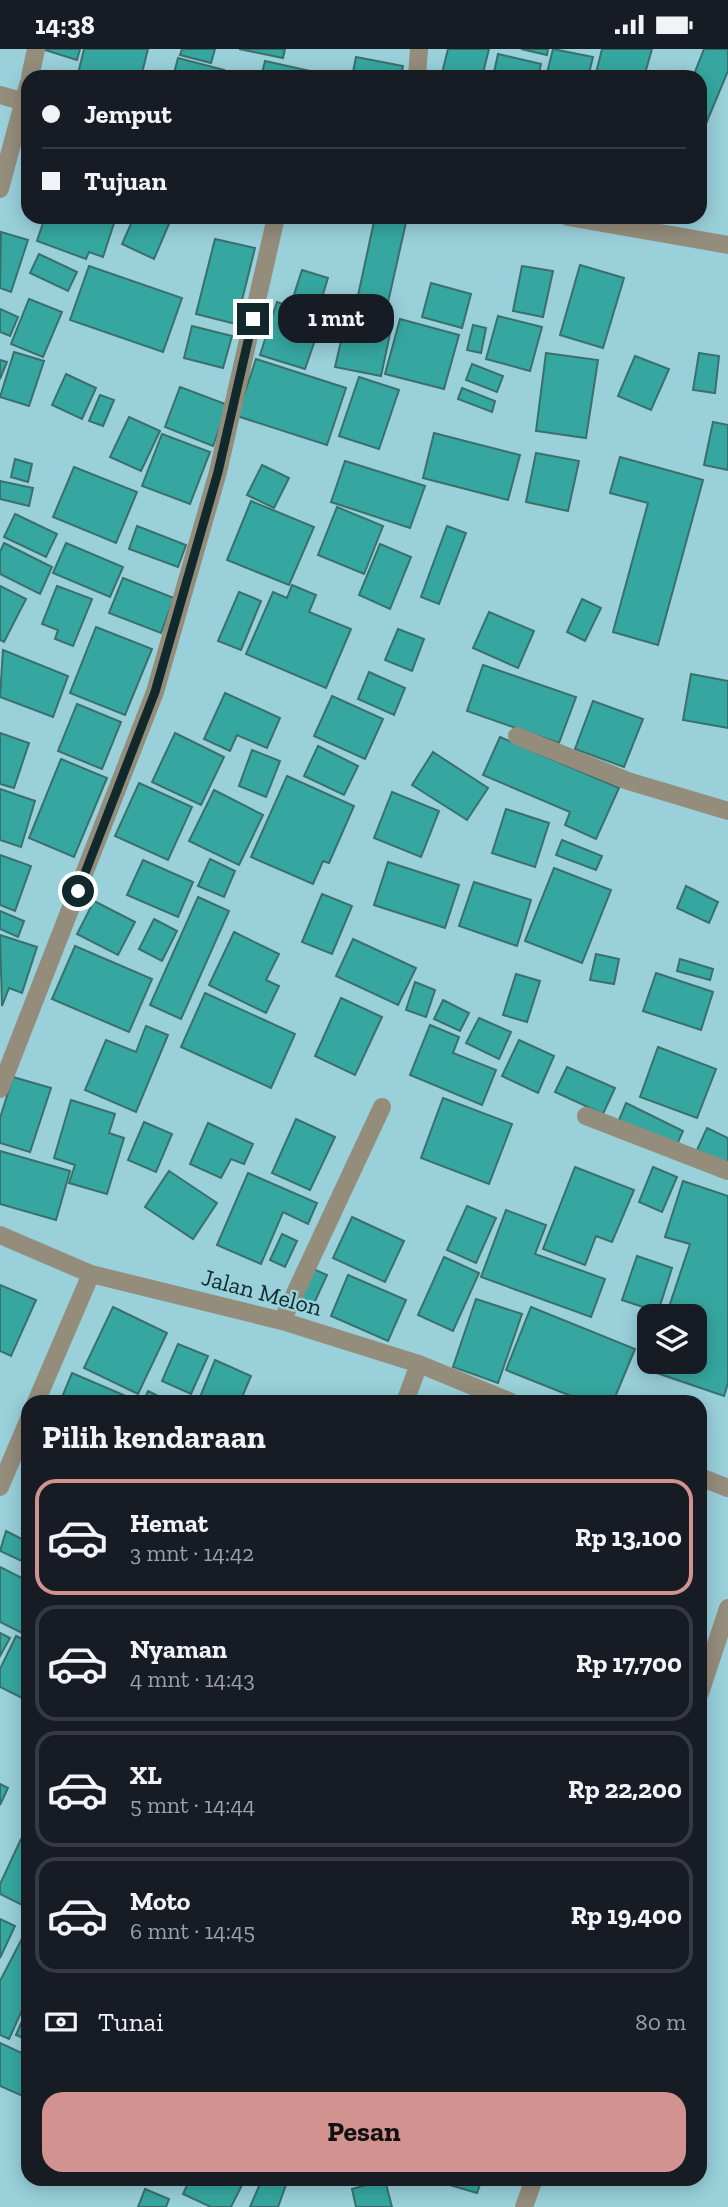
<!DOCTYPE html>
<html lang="id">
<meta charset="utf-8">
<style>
body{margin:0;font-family:"Zilla Slab",serif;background:#20242c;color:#f1f3f6;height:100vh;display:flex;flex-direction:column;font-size:26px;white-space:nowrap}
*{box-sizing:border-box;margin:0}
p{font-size:23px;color:#9ea1a6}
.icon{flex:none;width:38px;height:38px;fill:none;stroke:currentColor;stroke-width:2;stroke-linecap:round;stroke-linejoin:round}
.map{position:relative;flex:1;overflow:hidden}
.panel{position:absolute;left:21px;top:1346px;width:686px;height:791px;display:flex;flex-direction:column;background:#171b24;border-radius:21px;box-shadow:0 4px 18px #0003}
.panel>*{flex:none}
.top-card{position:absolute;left:21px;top:21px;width:686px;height:154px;border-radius:21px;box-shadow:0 4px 18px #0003;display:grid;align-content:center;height:154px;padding:0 21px;background:#171b24}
.buttons{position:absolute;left:637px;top:1255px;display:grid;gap:14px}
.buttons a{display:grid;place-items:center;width:70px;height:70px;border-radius:14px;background:#171b24;box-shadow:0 4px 18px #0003;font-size:35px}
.end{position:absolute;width:32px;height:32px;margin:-16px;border:9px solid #11282c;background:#fff;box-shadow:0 0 0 4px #fff}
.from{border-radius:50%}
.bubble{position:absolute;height:49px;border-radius:21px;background:#171b24;box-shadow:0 4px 18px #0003;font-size:23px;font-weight:700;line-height:49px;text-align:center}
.top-card b{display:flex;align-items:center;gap:24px;height:66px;font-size:26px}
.top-card b+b{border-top:2px solid #363941}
.top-card i{width:18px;height:18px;background:#f1f3f6}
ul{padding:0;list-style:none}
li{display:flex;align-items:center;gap:21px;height:116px;margin:0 14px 10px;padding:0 7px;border:4px solid #363941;border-radius:21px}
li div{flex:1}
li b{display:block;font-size:26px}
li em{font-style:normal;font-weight:700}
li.on{border-color:#d29290}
li>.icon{width:63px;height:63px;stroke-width:1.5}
h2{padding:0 21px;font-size:32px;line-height:84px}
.pay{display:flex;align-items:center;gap:18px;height:77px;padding:0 21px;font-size:26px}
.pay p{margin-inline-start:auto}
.action{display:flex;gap:14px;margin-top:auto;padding:14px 21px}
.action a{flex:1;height:80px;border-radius:21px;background:#d29290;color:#111;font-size:28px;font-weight:700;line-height:80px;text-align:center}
.status{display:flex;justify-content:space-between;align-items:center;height:49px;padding:0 35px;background:#171b24;direction:ltr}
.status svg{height:19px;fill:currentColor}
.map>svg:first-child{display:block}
.building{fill:#36a7a0;stroke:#3a706c;stroke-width:2}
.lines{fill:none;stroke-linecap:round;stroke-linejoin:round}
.minor{stroke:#948d7c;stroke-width:18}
.tertiary{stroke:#948d7c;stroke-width:18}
.route{stroke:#11282c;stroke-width:9}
.labels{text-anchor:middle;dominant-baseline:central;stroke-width:5;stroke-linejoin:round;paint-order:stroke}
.street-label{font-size:24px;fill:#11282c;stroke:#99d0da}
</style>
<div class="status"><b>14:38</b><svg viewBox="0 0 49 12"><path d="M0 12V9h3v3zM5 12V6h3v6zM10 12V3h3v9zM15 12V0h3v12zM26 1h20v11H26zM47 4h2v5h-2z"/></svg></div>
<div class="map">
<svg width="728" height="2158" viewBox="0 0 728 2158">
<rect width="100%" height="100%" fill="#99d0da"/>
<!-- building -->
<path class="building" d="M42,0H80L77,11Z
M84,0H148L141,28L78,25Z
M182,0H215L211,14L180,6Z
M239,0H285L283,9Z
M448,0H489L482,28H441Z
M521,0H548L547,6Z
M553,0L593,8L588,28H546Z
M602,0H652L644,28H595Z
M704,0H728V22L700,89V28H693Z
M498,5L541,15L538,28H493Z
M356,8L403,17L401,28H352Z
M178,9L224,21L222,28H173Z
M265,12L333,27V28H261Z
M45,168H116L103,208L89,203L86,210L37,192Z
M134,168H172L154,210L122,195Z
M375,168L407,169L384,271L354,265Z
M1,183L28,191L11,243L0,239Z
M215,190L255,199L236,275L196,265Z
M39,205L77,223L68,242L30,224Z
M580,216L624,229L603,299L560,286Z
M89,217L182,249L163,303L70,271Z
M522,217L553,222L543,268L513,262Z
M302,221L328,229L318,261L292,252Z
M431,234L471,245L462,279L422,268Z
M29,250L62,263L43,308L11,295Z
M277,253L323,268L305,320L260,306Z
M0,260L18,268L10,287L0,283Z
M498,267L542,278L530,322L486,310Z
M346,270L391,280L381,327L335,318Z
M400,270L459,286L444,340L385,325Z
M473,276L486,279L481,304L467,301Z
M192,277L232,287L223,319L184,309Z
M14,303L44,312L29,357L0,348Z
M546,304L598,311L586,389L536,382Z
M699,304L719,307L715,344L693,341Z
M635,307L669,320L651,361L618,347Z
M256,310L346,339L327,396L237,367Z
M0,311L7,313L0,330Z
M472,315L503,327L497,343L466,331Z
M66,325L96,339L82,370L52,356Z
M359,328L399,341L379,400L339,387Z
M180,338L228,356L213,397L165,378Z
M462,339L495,352L492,363L458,350Z
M100,346L114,351L103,377L89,372Z
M129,368L160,382L141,422L110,408Z
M713,373L728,376V421L704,416Z
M434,384L520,406L508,451L423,429Z
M162,385L210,403L190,455L142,437Z
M536,404L579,412L568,462L526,453Z
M620,408L703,431L658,596L613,583L648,454L610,444Z
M15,410L32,415L28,433L11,428Z
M345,412L425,437L410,479L331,453Z
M262,416L289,429L274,459L247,446Z
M74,418L137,443L116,494L53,468Z
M0,432L33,439L29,457L0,450Z
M251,452L314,478L289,536L227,511Z
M337,458L383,477L364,525L318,506Z
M15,465L57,485L46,508L4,488Z
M137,477L186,496L178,518L129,500Z
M447,477L466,484L439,555L421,548Z
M4,494L52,518L40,545L0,525V503Z
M66,494L123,518L110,548L53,524Z
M380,495L411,508L390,560L359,546Z
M123,529L174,549L161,584L109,564Z
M292,536L316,546L309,563L351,580L326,639L246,605L273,543L287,549Z
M0,537L26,550L4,593L0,591Z
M57,537L92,550L73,597L55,590L58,581L42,575Z
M239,543L261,552L241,601L218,592Z
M582,550L601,559L585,592L567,583Z
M489,563L534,582L518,619L473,599Z
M96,578L152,600L125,666L70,644Z
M398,580L424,590L412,622L385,611Z
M3,601L68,627L53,668L0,648Z
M483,616L576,648L559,694L467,662Z
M369,623L405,639L394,666L358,650Z
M691,625L728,632V679L683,671Z
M225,644L280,669L267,699L237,686L230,702L204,690Z
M332,647L383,670L365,710L314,687Z
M593,652L643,670L624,718L575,700Z
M77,655L121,673L102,720L58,702Z
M0,684L29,694L14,739L0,735Z
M175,684L224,708L201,756L152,733Z
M500,688L619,739L596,790L565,776L570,763L483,726Z
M318,697L358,717L344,746L304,727Z
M252,701L280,712L266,748L239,737Z
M433,703L488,739L467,771L412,736Z
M61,710L107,729L74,808L29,789Z
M287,727L354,757L329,814L323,812L313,835L251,808Z
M139,734L192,758L168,811L115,787Z
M0,740L35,752L21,798L0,791Z
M214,741L263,766L239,816L189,792Z
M392,743L439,762L421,808L374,789Z
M506,760L549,774L535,818L492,804Z
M562,791L602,807L596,821L556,806Z
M0,806L31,817L15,862L0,856Z
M210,810L235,822L224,848L198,837Z
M143,811L193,833L178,868L127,846Z
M388,813L459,836L445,879L374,856Z
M554,819L611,841L582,914L525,892Z
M474,833L531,851L517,897L459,877Z
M686,837L718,853L709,874L677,859Z
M322,845L352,857L332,905L302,893Z
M198,848L229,862L181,970L150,956Z
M94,852L135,873L118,906L77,885Z
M0,862L24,872L18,888L0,880Z
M154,870L177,882L162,912L139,900Z
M234,883L279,905L266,931L279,937L266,964L209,936Z
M0,886L37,898L22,944L9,939L2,957Z
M353,890L416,919L398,956L336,927Z
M75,897L152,930L129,983L52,950Z
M596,905L619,910L614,935L590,931Z
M680,910L713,920L710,931L677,922Z
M656,924L713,943L701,981L643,962Z
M516,925L540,932L527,973L503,966Z
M415,933L435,941L426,968L406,961Z
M205,944L295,985L271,1039L181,998Z
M341,949L382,968L355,1026L315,1007Z
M443,951L469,964L460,982L434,970Z
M479,969L511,983L499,1010L466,994Z
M430,976L459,988L453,1004L496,1021L482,1056L410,1026Z
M146,977L168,986L136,1063L85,1041L106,991L136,1003Z
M519,991L554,1007L538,1044L502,1027Z
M658,998L716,1020L697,1069L640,1048Z
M567,1018L615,1039L603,1065L555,1043Z
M13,1028L51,1039L30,1103L0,1094V1069Z
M443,1049L512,1075L489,1135L421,1109Z
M71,1051L115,1065L109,1084L124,1089L107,1145L69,1134L75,1116L54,1109Z
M626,1054L683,1082L676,1098L619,1071Z
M296,1070L335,1088L310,1141L272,1124Z
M144,1073L172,1085L156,1123L128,1111Z
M208,1074L253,1095L244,1115L231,1110L221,1129L190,1115Z
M707,1079L728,1089V1115L697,1101Z
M0,1102L70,1122L56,1171L0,1155Z
M575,1118L634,1141L612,1193L596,1187L585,1216L543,1200Z
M653,1118L677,1128L662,1163L639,1153Z
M169,1122L217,1154L193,1190L145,1158Z
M248,1124L317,1154L308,1175L283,1163L261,1215L217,1196Z
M683,1132L728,1147V1334L724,1347L648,1321L651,1312H695V1267H666L690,1195L665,1188Z
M467,1157L496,1169L476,1214L447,1201Z
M506,1161L546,1176L535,1205L605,1230L591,1268L481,1228Z
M352,1168L404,1192L385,1233L333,1209Z
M282,1185L297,1192L285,1218L270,1211Z
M637,1207L672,1219L658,1263L622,1251Z
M444,1208L479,1224L453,1282L418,1266Z
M313,1220L327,1226L311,1261L298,1256Z
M348,1226L406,1251L388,1292L331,1267Z
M0,1236L36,1251L11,1307L0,1302Z
M476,1250L522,1265L498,1334L453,1318Z
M113,1258L167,1284L138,1345L84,1319Z
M531,1258L635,1300L613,1353H586L506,1321Z
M178,1295L208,1307L191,1345L162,1332Z
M215,1311L251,1327L240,1353H198Z
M72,1324L135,1351L134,1353H60Z
M148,1342L170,1353H143Z
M6,1482L28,1493V1515L0,1502Z
M0,1518L28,1532L26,1586L0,1573Z
M0,1584L10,1589L0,1607Z
M16,1587L28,1593V1652L0,1638V1620Z
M0,1735L8,1739L0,1756Z
M28,1763V1779L22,1776Z
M21,1790L28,1793V1859L0,1845V1835Z
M0,1870L15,1877L0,1909Z
M27,1880L28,1948L9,1990L0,1986V1932Z
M28,1958V1991L16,1986Z
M0,1994L28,2007V2041L25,2048L0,2037Z
M190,2130H245L231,2158H211L183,2145Z
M262,2130L286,2136L278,2158H250Z
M444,2130H482L477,2144L443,2134Z
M385,2131L392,2158H356L352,2140Z
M145,2140L169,2150L166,2158H138Z"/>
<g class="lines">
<!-- minor -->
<path class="minor" d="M30,28L36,0
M417,28L419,0
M0,46L28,54
M0,140L28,36
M568,168L728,196
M517,687L628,732L728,762
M0,1040L155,643L218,423L276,168
M586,1067L728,1122
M0,1186L91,1225L282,1272L419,1315L511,1353
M282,1272L382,1058
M36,1353L91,1225
M405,1353L419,1315
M700,1428L728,1439
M0,1438L28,1372"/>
<!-- tertiary -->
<path class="tertiary" d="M700,1644L728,1559
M524,2158L534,2130"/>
</g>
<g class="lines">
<!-- route -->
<path class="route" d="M78,842L155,643L218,423L253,270"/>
</g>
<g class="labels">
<!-- street labels -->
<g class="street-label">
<text transform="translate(262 1243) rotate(15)">Jalan Melon</text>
</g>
</g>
</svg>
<div class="buttons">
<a><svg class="icon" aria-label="layers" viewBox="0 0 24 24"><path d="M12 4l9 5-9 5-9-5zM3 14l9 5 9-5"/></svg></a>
</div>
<i class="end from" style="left:78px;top:842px"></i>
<i class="end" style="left:253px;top:270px"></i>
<div class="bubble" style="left:278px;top:245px;width:116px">1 mnt</div>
<div class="top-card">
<b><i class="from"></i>Jemput</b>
<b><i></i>Tujuan</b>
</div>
<section class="panel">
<h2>Pilih kendaraan</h2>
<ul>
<li class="on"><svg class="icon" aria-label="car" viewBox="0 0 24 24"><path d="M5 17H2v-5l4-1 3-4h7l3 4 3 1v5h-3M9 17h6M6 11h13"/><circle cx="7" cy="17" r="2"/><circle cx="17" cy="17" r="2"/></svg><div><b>Hemat</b><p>3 mnt · 14:42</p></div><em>Rp 13,100</em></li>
<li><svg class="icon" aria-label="car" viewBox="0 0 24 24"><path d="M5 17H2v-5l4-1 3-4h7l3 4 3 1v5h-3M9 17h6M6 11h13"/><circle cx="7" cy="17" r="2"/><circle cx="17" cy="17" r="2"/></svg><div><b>Nyaman</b><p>4 mnt · 14:43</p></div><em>Rp 17,700</em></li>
<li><svg class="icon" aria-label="car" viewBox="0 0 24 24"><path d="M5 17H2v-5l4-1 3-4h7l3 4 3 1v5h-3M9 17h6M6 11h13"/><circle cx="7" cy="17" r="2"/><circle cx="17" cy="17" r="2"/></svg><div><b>XL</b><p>5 mnt · 14:44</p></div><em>Rp 22,200</em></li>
<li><svg class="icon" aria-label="car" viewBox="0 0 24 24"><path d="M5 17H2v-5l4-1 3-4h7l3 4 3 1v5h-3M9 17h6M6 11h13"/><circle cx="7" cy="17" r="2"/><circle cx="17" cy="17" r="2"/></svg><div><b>Moto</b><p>6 mnt · 14:45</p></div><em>Rp 19,400</em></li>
</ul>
<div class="pay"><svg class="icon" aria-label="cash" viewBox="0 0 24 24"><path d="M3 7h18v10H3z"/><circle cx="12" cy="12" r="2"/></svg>Tunai<p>80 m</p></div>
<div class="action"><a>Pesan</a></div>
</section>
</div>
